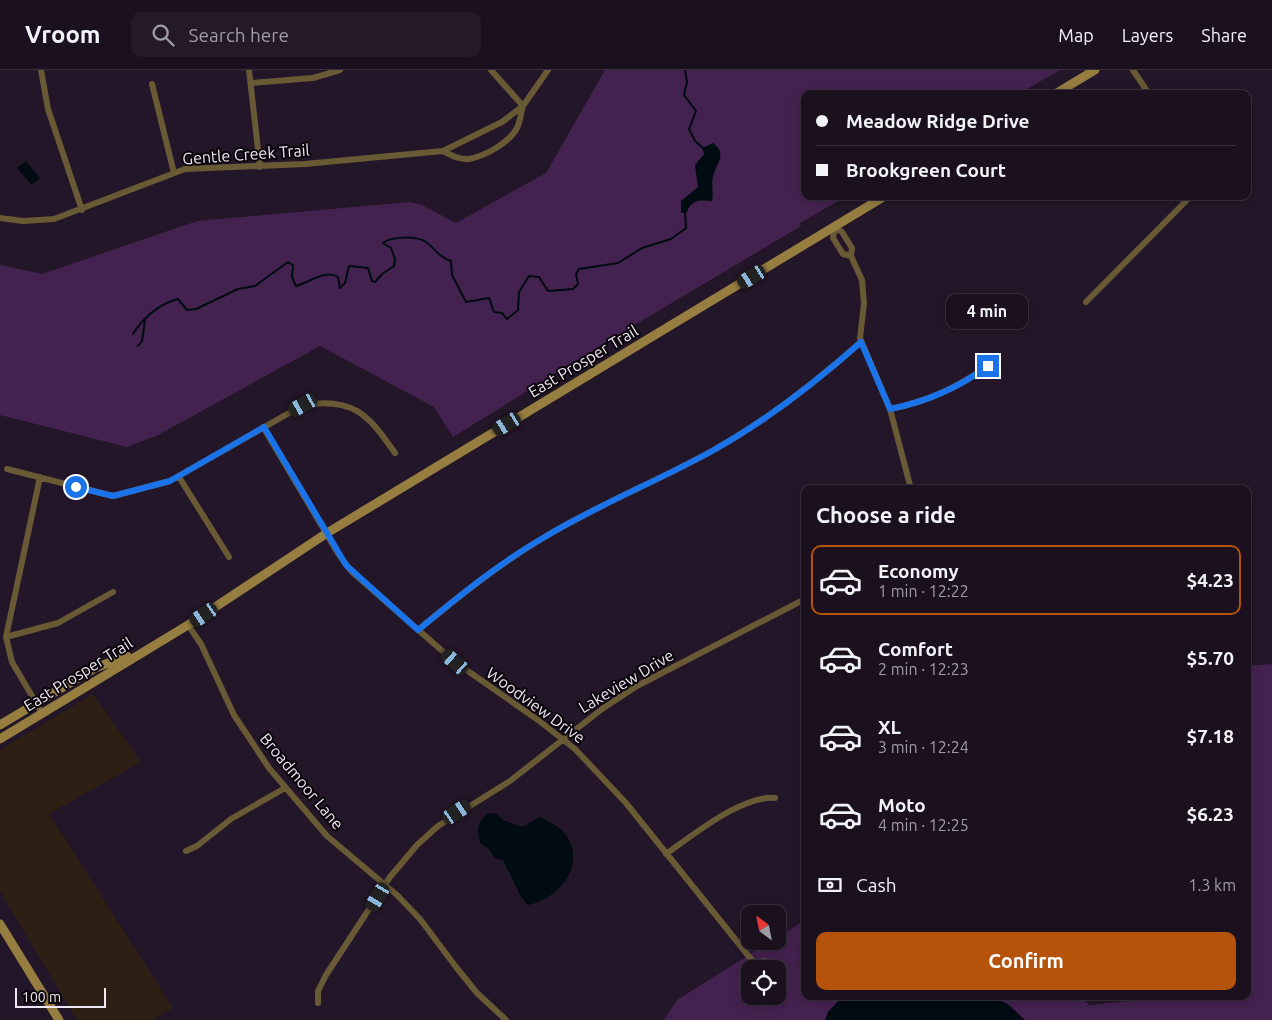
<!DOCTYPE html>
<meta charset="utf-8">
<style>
body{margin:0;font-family:Ubuntu,sans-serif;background:#231927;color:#f1f3f6;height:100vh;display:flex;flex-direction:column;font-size:19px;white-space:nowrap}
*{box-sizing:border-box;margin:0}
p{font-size:16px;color:#9f9da4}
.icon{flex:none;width:28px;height:28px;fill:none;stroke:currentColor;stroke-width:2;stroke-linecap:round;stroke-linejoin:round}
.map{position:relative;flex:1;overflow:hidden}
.drawer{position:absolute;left:801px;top:415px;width:450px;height:515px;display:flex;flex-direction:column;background:#1a101e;border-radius:10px;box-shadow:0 2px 12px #0003,0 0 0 1px #38303c}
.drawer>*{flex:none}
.banner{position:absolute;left:801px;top:20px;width:450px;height:110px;border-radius:10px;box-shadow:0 2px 12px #0003,0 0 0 1px #38303c;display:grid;align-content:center;height:110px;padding:0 15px;background:#1a101e}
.needle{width:32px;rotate:328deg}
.fabs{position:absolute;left:741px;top:835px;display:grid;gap:10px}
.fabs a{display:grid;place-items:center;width:45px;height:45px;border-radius:10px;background:#1a101e;box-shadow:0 2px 12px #0003,0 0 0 1px #38303c;font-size:25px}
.scale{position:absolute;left:15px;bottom:12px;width:91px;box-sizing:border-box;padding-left:5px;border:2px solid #f0e7f4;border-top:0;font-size:14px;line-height:18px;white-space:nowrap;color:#f0e7f4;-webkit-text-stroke:4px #09050b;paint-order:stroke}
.end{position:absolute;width:22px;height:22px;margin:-11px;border:6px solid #1a73e8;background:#fff;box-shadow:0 0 0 2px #fff}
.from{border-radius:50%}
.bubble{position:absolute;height:35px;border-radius:10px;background:#1a101e;box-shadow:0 2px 12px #0003,0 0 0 1px #38303c;font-size:16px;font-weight:700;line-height:35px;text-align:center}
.car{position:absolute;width:15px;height:30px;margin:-15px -8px;border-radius:6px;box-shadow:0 0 4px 1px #0007;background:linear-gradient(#222 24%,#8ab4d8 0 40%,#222 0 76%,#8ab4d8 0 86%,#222 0)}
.banner b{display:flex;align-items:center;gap:18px;height:48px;font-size:19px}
.banner b+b{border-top:1px solid #38303c}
.banner i{width:12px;height:12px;background:#f1f3f6}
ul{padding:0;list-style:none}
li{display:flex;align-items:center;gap:15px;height:70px;margin:0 10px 8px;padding:0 5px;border:2px solid transparent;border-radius:10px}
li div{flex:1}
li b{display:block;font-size:19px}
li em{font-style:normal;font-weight:700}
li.active{border-color:#b45309}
li>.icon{width:45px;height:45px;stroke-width:1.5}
h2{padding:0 15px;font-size:22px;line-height:60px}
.pay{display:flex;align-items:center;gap:12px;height:55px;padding:0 15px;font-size:19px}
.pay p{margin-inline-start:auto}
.cta{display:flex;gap:10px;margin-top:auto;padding:10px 15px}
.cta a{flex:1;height:58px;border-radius:10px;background:#b45309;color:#fff;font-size:20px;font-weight:700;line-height:58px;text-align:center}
header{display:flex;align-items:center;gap:30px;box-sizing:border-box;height:70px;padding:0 25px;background:#1a101e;border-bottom:1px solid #38303c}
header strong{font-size:24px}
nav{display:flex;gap:28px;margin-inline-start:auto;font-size:18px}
.search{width:350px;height:45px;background:#231927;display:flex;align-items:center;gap:12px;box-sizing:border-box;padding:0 18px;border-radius:10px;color:#9f9da4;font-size:19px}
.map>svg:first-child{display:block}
.commercial{fill:#2e1f15}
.green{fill:#44224f;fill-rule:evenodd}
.water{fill:#010b12}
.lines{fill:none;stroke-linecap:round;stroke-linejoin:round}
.stream{stroke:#010b12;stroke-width:2}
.street{stroke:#695a36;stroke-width:6}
.secondary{stroke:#967e41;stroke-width:9}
.route{stroke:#1a73e8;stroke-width:6}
.labels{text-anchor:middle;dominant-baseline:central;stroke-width:4;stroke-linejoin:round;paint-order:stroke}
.street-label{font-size:16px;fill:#f0e7f4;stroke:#09050b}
</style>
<header>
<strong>Vroom</strong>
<div class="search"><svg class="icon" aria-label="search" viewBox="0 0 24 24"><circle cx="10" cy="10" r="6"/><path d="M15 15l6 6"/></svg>Search here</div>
<nav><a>Map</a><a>Layers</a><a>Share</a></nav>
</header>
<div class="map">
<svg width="1272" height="950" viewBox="0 0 1272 950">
<rect width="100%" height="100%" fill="#231628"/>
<!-- commercial -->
<path class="commercial" d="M93,624L141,692L49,744L173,938L153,950H77L0,821V680Z"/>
<!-- green -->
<path class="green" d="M605,0H1060L1018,24H805V126H847L800,153L801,156L618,265L453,367L434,337L320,276L158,365L127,377L0,345V195L42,204L197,151L409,132L420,134L456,153L546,103Z
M1272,594V950H664L677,930L771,871H778V867L805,850V926H1078L1090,935L1176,926H1248V596ZM750,899H778V926H750Z"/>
<!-- water -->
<path class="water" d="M713,73C728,84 716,93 713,107C711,115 714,123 712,131C702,130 691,129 687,142L681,143V131L698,117L695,95L704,84L702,78Z
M26,91L40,108L32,115L17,98Z
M488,743L497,744L503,750L522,757L540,747C549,752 560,756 566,765C587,795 559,829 528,835L521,827L503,790L495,788L488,778L480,773C477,760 477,752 488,743Z
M843,926H992L1009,935L1025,950H825L828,942Z"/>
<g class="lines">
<!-- stream -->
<path class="stream" d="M685,0L687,12L684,25L696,41L689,59L695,71L704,79
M133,264C142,249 160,233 178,229L187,240L196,239L238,219L255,216L288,192L293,195L292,207L296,216C308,213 326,199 338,207L340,218L345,213L349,196L368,198L372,211L375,212L382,204L394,196L395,189L391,178L383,173C391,166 417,166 426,172C435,179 440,188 451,191L452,205L466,232L489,228L494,242L502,243L507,249L518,240L519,222L529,206L539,207L548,221L573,219L578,214L576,204L579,199L618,193L642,178L671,169L686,158L685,142
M138,276L142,271L145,250"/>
<!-- street -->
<path class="street" d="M41,0L48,39L82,140
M249,0L260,97
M491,0L523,36
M1133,0L1149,24
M252,13L313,8L340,0
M152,14L174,103
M443,81C451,85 459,90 469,89C485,86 509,73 517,58C520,52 521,43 523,36
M0,148L23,151L54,149L185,99L305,94L443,81L502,52L523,36L548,0
M851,186L843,184L833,168L835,157L842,162L852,178L851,186L862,210L864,234L860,268L890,339L911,419
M1086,232L1191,126
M890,339C926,332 958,318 987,296
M263,357L339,485L352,502L455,592L538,650L575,679L626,733L755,894
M7,399L113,426L170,411L303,335C353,327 368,344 395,383
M40,407L6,567L12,592L42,643
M179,407L229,487
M188,555L201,574L234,645L269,698L327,766L397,825L420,849L456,897L477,923L506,950
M418,560C458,527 498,495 543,468C597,435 656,412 712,381C766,351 815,313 861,272
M6,567L58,553L113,522
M186,781L197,776L231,749L285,718
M666,784C693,765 742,725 775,728
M751,899L755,894L765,891L775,899
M750,901V910
M318,933V921L326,905L390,807L417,775L438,756L510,711L602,639L637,616L805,529"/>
<!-- secondary -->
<path class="secondary" d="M1055,24L1095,0
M0,655L95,598L127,586
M0,669L188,555L327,463L885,126
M0,854L59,950"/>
</g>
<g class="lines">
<!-- route -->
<path class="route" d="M76,417L113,426L170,411L264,357L346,495L418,560C458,527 498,494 543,468C597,435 656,412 712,381C766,351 815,313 861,272L890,339C926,332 958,318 988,296"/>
</g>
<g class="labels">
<!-- street labels -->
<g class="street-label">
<text transform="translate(246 84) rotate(-4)">Gentle Creek Trail</text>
<text transform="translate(583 291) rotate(-31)">East Prosper Trail</text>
<text transform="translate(78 604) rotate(-32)">East Prosper Trail</text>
<text transform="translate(626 611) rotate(-31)">Lakeview Drive</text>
<text transform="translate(536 635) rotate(36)">Woodview Drive</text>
<text transform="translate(302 711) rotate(50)">Broadmoor Lane</text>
</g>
</g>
</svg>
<div class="fabs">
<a><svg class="needle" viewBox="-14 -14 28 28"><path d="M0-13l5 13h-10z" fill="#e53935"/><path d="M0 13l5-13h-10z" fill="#9f9da4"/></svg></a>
<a><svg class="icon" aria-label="locate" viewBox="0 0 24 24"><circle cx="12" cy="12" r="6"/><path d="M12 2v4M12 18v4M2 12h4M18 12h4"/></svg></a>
</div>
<div class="scale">100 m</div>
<i class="end from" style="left:76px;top:417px"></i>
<i class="end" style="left:988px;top:296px"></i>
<div class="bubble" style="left:946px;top:224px;width:82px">4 min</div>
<i class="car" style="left:752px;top:207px;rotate:239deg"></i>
<i class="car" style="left:303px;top:335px;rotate:241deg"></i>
<i class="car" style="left:507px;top:354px;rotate:239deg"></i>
<i class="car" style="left:204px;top:545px;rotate:236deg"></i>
<i class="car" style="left:455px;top:592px;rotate:311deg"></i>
<i class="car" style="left:457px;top:742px;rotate:56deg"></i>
<i class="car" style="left:378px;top:827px;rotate:211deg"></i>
<div class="banner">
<b><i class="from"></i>Meadow Ridge Drive</b>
<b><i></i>Brookgreen Court</b>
</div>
<section class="drawer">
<h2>Choose a ride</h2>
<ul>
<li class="active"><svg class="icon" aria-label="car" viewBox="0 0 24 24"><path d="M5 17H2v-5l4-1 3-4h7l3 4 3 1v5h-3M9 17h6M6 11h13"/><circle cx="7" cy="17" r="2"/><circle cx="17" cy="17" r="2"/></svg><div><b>Economy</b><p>1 min · 12:22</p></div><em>$4.23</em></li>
<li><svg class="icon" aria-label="car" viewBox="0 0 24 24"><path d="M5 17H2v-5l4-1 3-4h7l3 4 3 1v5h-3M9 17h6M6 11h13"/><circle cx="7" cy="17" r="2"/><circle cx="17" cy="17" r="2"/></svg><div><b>Comfort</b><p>2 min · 12:23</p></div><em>$5.70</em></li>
<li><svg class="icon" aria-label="car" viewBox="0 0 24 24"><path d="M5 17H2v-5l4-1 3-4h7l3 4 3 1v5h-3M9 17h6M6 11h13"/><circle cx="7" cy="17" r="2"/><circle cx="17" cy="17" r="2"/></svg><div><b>XL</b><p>3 min · 12:24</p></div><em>$7.18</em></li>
<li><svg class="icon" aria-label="car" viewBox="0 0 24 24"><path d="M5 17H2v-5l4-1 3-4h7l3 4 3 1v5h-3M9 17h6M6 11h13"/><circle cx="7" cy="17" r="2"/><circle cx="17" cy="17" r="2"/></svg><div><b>Moto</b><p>4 min · 12:25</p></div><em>$6.23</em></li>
</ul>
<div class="pay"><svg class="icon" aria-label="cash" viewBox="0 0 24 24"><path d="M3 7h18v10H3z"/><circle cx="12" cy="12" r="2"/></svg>Cash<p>1.3 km</p></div>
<div class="cta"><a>Confirm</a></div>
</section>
</div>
